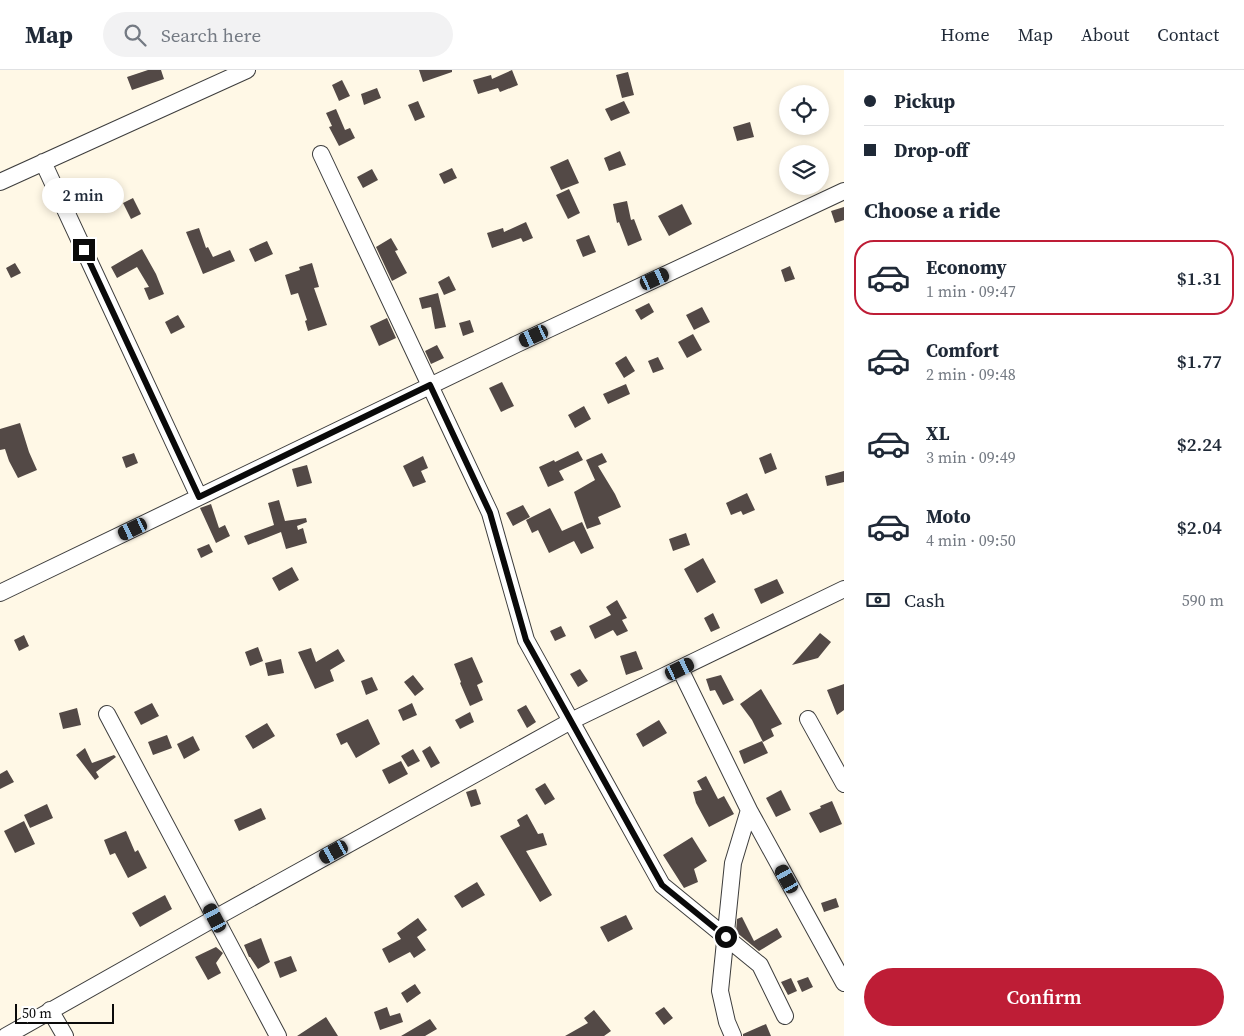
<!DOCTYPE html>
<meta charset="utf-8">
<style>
body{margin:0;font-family:"Source Serif 4",serif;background:#f2f2f3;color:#1f2937;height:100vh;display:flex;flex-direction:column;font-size:19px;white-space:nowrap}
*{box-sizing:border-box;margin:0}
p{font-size:16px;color:#747a83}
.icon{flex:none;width:28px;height:28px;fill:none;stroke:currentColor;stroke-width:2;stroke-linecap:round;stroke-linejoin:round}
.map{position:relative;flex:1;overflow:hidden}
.panel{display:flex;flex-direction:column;background:#fff;width:400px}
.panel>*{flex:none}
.guide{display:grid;align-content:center;height:110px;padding:0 20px;background:#fff}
.controls{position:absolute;left:779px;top:15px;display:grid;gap:10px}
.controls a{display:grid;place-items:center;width:50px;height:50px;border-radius:50%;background:#fff;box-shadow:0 2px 8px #0003;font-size:25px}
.scale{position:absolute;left:15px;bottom:12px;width:99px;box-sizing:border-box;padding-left:5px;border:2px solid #0a0a0a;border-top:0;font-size:14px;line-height:18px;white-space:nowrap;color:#0a0a0a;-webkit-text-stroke:4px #fff;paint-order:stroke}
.end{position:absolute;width:22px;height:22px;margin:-11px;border:6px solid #0a0a0a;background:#fff;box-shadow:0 0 0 2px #fff}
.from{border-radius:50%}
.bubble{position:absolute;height:35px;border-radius:18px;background:#fff;box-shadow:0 2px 8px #0003;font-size:16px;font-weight:600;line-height:35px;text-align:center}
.car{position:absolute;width:15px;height:30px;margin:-15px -8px;border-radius:6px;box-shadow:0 0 4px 1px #0007;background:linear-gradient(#222 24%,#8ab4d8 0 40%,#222 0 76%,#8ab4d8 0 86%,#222 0)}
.guide b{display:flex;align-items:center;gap:18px;height:48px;font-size:19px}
.guide b+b{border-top:1px solid #e0e1e3}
.guide i{width:12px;height:12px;background:#1f2937}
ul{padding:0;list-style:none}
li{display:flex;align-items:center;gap:15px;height:75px;margin:0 10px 8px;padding:0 10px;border:2px solid transparent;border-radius:20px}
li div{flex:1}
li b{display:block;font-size:19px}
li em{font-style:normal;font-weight:600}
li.on{border-color:#be1d36}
li>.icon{width:45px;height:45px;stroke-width:1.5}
h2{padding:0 20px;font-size:22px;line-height:60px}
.pay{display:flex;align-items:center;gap:12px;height:55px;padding:0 20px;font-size:19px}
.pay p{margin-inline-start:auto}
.primary-button{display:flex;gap:10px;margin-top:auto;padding:10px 20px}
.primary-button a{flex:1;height:58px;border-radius:30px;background:#be1d36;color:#fff;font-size:20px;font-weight:600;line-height:58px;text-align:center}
header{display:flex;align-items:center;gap:30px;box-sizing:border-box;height:70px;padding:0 25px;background:#fff;border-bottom:1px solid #e0e1e3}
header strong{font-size:24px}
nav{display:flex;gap:28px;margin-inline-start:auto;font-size:18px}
.search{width:350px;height:45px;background:#f2f2f3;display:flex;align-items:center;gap:12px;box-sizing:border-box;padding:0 18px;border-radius:28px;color:#747a83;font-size:19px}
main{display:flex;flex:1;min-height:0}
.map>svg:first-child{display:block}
.building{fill:#534946}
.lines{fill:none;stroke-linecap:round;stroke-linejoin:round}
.minor-casing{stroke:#3d3d3d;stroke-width:18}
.minor{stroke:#fff;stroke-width:16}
.route{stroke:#0a0a0a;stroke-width:6}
</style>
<header>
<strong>Map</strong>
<div class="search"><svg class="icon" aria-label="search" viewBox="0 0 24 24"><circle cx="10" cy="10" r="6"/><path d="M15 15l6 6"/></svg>Search here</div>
<nav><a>Home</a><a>Map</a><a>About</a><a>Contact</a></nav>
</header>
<main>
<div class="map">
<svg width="844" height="966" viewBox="0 0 844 966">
<rect width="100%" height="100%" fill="#fff8e6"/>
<!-- building -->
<path class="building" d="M148,0H161L164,9L132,20L127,7Z
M419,0H452V2L423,12Z
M512,0L518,15L500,22L498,18L478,24L473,10L491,5L492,9Z
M628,2L634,25L622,28L616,5Z
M342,10L350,26L339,31L332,15Z
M377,18L381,28L364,35L361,24Z
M418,31L425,47L415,51L408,35Z
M624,31L630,43L611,51L605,39Z
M336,39L345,60L350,58L355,68L339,76L329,57L332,56L326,43Z
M750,52L754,67L737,71L733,57Z
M620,81L626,95L609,101L604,88Z
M568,89L579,113L561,120L550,97Z
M452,98L457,108L444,114L439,104Z
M372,99L378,110L363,118L357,107Z
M569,119L580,143L568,149L556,125Z
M133,128L141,144L131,149L123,133Z
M627,131L631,150L634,149L642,170L628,176L619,152L617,153L613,134Z
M682,134L692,154L669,166L658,146Z
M844,137V150L835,153L831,141Z
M526,152L533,168L523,172L521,168L492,178L487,163L503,158L504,162Z
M199,158L206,178L208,177L213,187L230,180L235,191L203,204L186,162Z
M589,165L596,182L583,187L576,170Z
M391,168L398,180L395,181L407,203L392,211L376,177Z
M267,171L273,184L255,192L249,179Z
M142,179L156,204L164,224L149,230L144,218L149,217L137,197L117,208L111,197Z
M15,193L21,203L11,208L6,198Z
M312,193L319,217L314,218L327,255L308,261L305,251L307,250L298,223L291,225L285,205L300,200L299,197Z
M790,196L795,209L785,212L781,200Z
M449,206L456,220L444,225L438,212Z
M438,223L446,257L435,259L431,237L422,239L419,228Z
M649,233L654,242L641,250L635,240Z
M702,237L710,252L694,260L686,245Z
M178,245L185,257L171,264L165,252Z
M387,248L396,268L379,276L370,256Z
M470,250L474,262L463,266L459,253Z
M693,264L702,280L687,288L678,272Z
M437,275L444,288L431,294L425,281Z
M626,286L635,301L624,308L615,293Z
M658,287L664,299L653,303L648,291Z
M502,312L514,336L501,342L489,318Z
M626,314L630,324L608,334L603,324Z
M584,336L591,349L575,358L568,345Z
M20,353L29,382L37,400L18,408L9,391L5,379L0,380V359Z
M578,381L583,390L559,401L564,410L548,417L539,397L554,390L555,392Z
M134,383L138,393L126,398L122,387Z
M602,383L607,392L598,396L615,424L621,437L598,447L601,454L587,459L574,422L595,410L586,390Z
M771,383L777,399L765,404L759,388Z
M423,386L428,398L421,401L426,412L413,417L403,396Z
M307,395L312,413L297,417L292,399Z
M844,401V412L827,416L825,406Z
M747,423L755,440L743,445L741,441L731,445L726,433Z
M279,430L285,451L306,448L307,452L297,456L298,460L303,458L307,473L286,479L281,462L248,475L244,466L274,455L268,433Z
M211,434L219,458L225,455L230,466L216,473L200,438Z
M523,435L530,447L513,456L506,443Z
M550,438L562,461L582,452L594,478L581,484L574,471L549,483L538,460L532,463L526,450Z
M686,463L690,475L673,481L669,469Z
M209,474L213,482L201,488L197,479Z
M703,488L716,512L697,523L684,499Z
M292,497L299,510L279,521L272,508Z
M777,509L784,523L761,534L754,519Z
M617,530L627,548L622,550L628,561L617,566L613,560L595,569L589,556L611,545L606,537Z
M713,543L720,558L711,562L704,548Z
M561,556L566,566L555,571L550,561Z
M820,563L831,572L818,588L792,595Z
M24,565L29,576L19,581L14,570Z
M258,577L263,591L250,596L245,582Z
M311,578L316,592L338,579L345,591L330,600L334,611L315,619L298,582Z
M636,581L643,599L626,605L620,586Z
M472,587L483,612L477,615L483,630L470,636L460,613L461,612L454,594Z
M281,589L284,603L268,606L265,593Z
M580,599L588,611L578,617L570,604Z
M413,605L424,619L415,626L404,612Z
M721,605L734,630L723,635L715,620L710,621L706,609Z
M372,607L378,620L366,625L361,611Z
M844,614V640L837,645L827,620Z
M761,619L782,654L771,659L774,666L763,672L752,650L740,634Z
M152,633L159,646L141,655L134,642Z
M412,633L417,645L403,651L398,640Z
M526,635L536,652L527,658L517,640Z
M77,638L81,655L63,659L59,643Z
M470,642L474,652L460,659L455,650Z
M368,649L380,674L356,688L347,672L341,675L336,664Z
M659,650L667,663L643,677L636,664Z
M267,653L275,666L253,679L245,666Z
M167,665L172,678L153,685L148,672Z
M193,666L200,680L184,689L177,674Z
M762,671L768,683L744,694L739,681Z
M430,676L440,693L431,698L422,681Z
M85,678L92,693L114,685L116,687L96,702L99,707L95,710L76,685Z
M413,679L420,691L408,697L401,686Z
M401,691L408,704L389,714L382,700Z
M7,700L14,712L0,719V704Z
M706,706L718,729L724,726L734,744L709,757L696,733L693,722L702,720L697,711Z
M545,713L555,729L545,735L535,719Z
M476,719L481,734L471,737L466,722Z
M781,720L791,740L776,747L766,728Z
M832,731L842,754L820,763L809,743L821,738L820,736Z
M47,734L53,748L30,758L24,745Z
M261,738L266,749L239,761L234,750Z
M527,744L538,764L543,763L547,775L526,781L552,825L540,832L500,766L520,756L517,750Z
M24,751L35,774L15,783L4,761Z
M126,761L135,782L138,780L147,798L128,808L115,783L110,785L104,770Z
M692,767L707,791L694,799L698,812L684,818L663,785Z
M477,812L485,825L462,838L454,826Z
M165,825L172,839L140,857L132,843Z
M836,828L839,837L824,842L821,833Z
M626,845L633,859L608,872L600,857Z
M742,847L754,871L777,858L782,867L759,881L736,862L737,849Z
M418,848L427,860L417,867L426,880L414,888L410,882L389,893L382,879L401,869L397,863Z
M261,868L270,892L258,899L250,887H249L244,875Z
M216,877L223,883L216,893L221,903L208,910L195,887Z
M291,886L297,901L280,908L274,892Z
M808,907L813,917L802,922L797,911Z
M791,908L797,921L788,925L781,912Z
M415,914L421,923L407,933L401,923Z
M387,937L390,946L400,943L403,952L380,960L374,942Z
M664,937L673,948L664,955L655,943Z
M594,940L611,961L604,966H565L588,953L584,948Z
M326,947L338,966H297Z
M430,949L437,959L425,966H401Z
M766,954L771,966H743V964Z"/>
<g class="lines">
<defs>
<path id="minor" d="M321,84L490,443L526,570L662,815L760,895L785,946
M43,92L199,427
M0,112L247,0
M0,523L517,274L844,121
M680,599L749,740L844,913
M107,644L278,966
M808,649L844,714
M50,940L65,966
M6,966L215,848L571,651L844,519
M733,966L727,952L720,921L733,793L749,740"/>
</defs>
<!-- minor casing -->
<use href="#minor" class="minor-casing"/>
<!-- minor -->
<use href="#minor" class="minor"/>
</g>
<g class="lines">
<!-- route -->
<path class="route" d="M84,180L199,427L430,315L490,443L526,570L662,815L726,867"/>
</g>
</svg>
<div class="controls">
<a><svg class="icon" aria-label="locate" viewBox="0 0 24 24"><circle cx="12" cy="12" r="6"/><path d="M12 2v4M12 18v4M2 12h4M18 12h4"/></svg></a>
<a><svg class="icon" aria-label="layers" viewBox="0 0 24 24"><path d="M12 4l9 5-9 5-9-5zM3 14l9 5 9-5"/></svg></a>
</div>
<div class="scale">50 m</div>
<i class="end from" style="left:726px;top:867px"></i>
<i class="end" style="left:84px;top:180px"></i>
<div class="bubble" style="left:42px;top:108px;width:82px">2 min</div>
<i class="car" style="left:655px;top:209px;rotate:65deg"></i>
<i class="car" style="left:534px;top:266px;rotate:245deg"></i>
<i class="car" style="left:133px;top:459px;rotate:244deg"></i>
<i class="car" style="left:680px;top:599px;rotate:64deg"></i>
<i class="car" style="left:334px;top:782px;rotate:241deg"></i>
<i class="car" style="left:787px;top:809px;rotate:331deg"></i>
<i class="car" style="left:215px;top:848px;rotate:332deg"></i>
</div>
<section class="panel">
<div class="guide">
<b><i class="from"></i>Pickup</b>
<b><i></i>Drop-off</b>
</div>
<h2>Choose a ride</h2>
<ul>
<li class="on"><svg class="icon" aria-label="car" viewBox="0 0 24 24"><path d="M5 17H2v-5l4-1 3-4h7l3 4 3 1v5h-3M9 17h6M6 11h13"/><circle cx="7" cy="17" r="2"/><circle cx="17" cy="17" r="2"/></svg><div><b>Economy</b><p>1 min · 09:47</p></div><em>$1.31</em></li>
<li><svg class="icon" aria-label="car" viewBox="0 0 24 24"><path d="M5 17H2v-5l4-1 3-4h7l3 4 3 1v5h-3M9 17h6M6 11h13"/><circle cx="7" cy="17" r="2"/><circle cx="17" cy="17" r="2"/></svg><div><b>Comfort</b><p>2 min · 09:48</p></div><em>$1.77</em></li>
<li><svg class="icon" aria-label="car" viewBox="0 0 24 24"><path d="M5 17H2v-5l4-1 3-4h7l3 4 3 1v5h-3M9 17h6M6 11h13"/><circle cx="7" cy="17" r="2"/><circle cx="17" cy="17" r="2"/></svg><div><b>XL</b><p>3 min · 09:49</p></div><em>$2.24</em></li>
<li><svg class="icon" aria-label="car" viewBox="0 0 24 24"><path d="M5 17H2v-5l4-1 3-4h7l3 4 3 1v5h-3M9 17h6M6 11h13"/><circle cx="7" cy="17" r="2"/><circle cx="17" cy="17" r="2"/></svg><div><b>Moto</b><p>4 min · 09:50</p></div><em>$2.04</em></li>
</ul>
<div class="pay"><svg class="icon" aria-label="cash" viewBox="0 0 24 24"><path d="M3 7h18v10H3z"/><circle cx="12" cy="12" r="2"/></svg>Cash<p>590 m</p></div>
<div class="primary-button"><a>Confirm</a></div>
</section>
</main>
